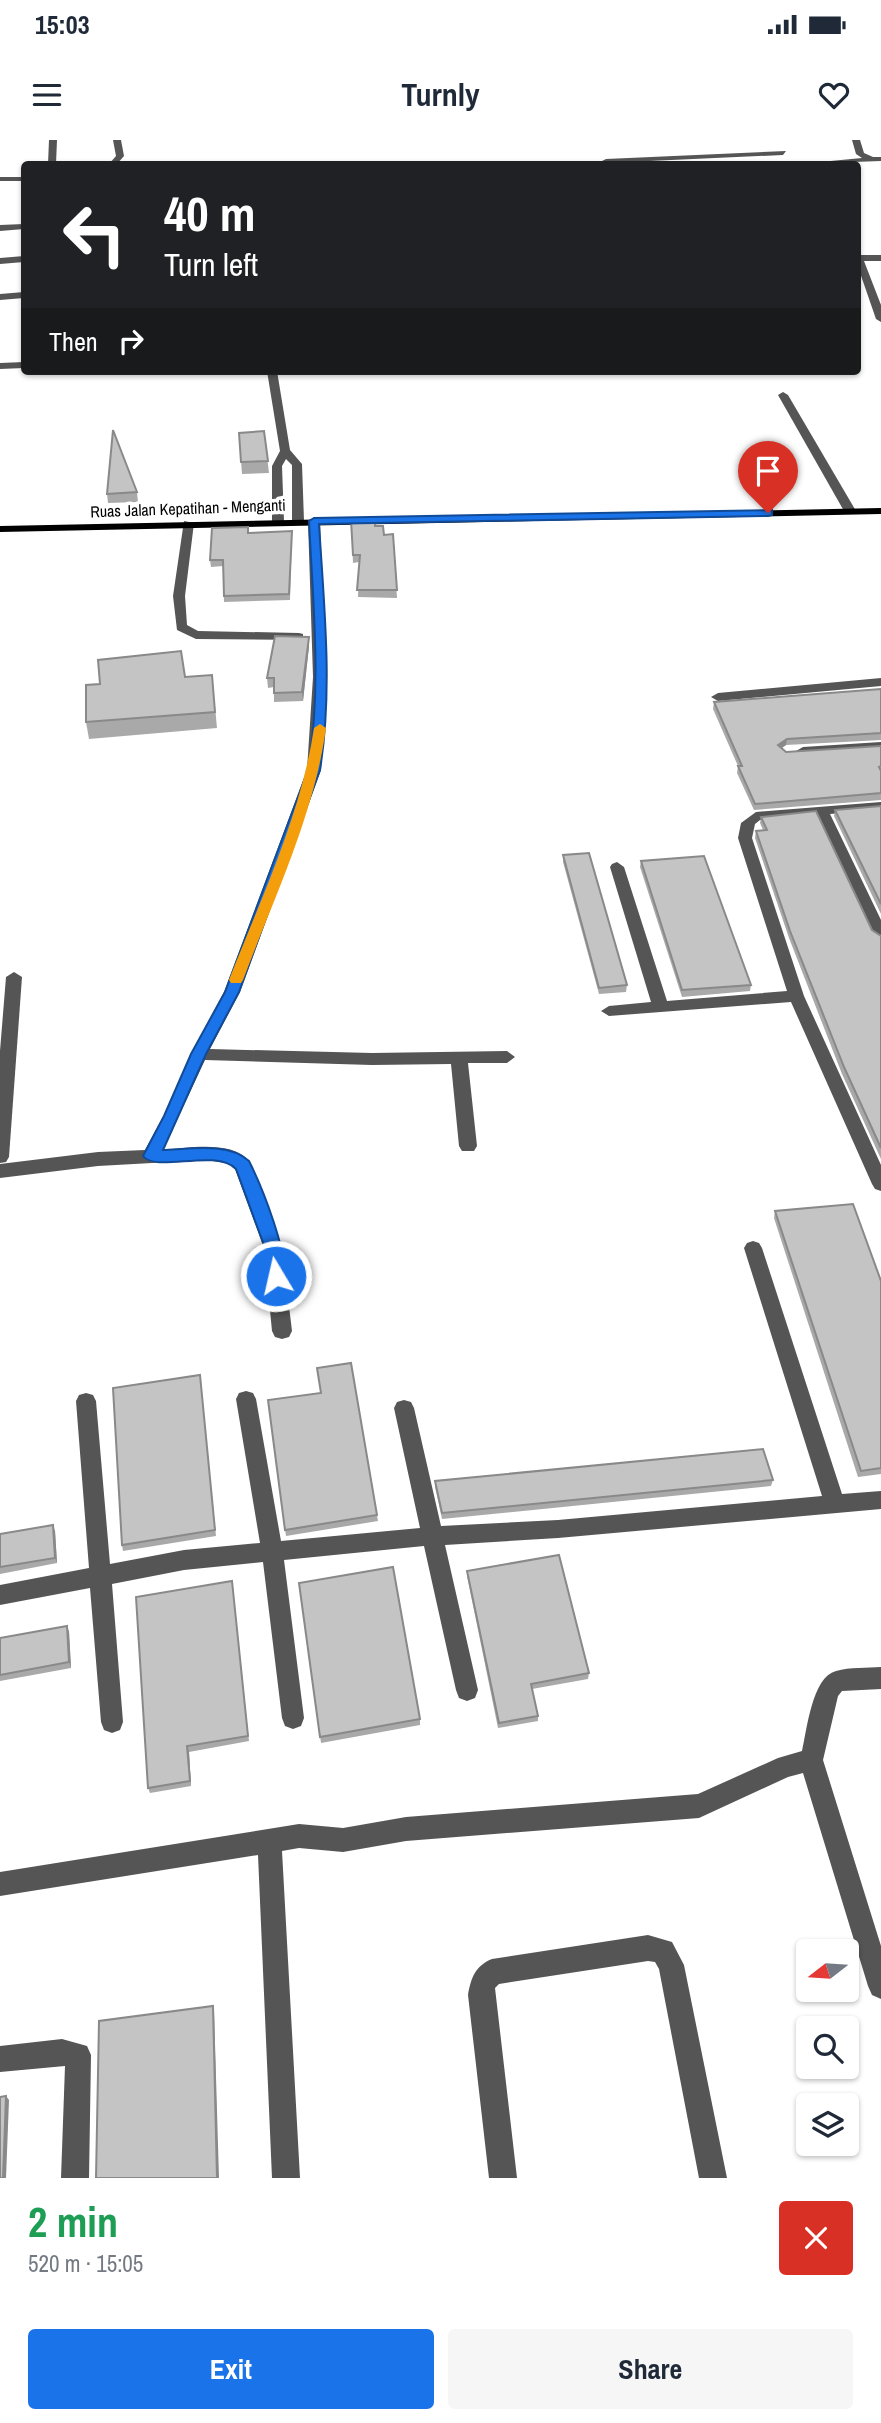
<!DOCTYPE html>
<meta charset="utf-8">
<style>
:root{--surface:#fff;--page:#f6f6f7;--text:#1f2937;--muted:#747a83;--accent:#1a73e8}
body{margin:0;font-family:"Archivo Narrow",sans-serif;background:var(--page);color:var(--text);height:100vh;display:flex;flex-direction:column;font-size:26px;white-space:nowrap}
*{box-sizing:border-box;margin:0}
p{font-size:23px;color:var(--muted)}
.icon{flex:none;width:38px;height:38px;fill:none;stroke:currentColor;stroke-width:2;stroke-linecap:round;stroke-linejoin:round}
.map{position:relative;height:2038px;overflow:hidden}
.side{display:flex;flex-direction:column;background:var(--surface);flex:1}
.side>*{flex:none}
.banner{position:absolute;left:21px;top:21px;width:840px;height:214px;border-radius:7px;box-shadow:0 2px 5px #0004;background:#202124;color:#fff;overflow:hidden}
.needle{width:46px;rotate:253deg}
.tools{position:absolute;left:796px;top:1799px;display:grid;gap:14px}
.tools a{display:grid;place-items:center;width:63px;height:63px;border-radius:7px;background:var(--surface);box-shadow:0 2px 5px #0004;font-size:35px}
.pin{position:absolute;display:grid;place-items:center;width:60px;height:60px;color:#fff;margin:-72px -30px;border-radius:50% 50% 50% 0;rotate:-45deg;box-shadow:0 0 7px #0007}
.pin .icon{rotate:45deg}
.me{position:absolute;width:77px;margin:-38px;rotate:351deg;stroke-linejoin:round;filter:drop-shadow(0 0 5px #0008)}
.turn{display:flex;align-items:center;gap:24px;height:147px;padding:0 28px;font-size:32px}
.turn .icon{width:91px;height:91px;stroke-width:2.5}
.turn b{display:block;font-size:49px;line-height:60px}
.then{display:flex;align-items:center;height:66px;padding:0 28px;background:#0003;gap:14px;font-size:26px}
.round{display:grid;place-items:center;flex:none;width:74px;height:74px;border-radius:7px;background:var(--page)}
.overview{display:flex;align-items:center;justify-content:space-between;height:119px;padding:0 28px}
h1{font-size:42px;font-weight:700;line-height:52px;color:#1e9e55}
.cta{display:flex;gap:14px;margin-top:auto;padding:14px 28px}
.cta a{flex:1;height:80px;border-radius:7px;background:var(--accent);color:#fff;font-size:28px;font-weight:700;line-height:80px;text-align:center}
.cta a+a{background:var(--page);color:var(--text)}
.status{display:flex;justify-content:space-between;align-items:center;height:49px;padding:0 35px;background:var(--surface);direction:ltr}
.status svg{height:19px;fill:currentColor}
header{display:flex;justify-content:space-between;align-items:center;height:91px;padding:0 28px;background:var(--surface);font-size:32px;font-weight:700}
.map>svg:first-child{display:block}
</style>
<div class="status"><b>15:03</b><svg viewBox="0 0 49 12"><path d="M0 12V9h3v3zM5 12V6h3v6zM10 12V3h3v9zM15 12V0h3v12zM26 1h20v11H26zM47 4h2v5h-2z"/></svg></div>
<header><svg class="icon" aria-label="menu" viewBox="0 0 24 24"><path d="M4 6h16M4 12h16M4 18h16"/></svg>Turnly<svg class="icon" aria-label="heart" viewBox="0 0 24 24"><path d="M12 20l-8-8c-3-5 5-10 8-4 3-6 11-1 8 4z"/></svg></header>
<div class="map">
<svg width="881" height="2038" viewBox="0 0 881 2038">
<rect width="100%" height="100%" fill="#fff"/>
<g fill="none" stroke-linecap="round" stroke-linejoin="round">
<!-- minor -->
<g fill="#555" fill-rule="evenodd">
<polygon points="49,0 57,0 56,24 48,24"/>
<polygon points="113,0 121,0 124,16 117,24 109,24 116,16"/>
<polygon points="852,0 860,0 864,13 873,17 881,17 881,21 799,24 862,18 856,14"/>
<polygon points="786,11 783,15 606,23 602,21 606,19"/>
<rect x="0" y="37" width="24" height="4"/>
<polygon points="24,84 24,89 0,91 0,85"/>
<polygon points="858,115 881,115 881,121 864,121 881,165 881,182 876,179 858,127"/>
<polygon points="24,116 24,122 0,124 0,118"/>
<polygon points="24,152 24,158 0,160 0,154"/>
<polygon points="24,222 24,228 0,229 0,223"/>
<polygon points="267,231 277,231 290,310 302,324 304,381 298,384 292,381 292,325 286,319 282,326 284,381 278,384 272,381 272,326 280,311"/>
<polygon points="783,252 788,255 856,371 854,373 844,371 778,255"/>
<path d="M314,378L320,381L326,537L321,630L240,852L210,909L372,913L507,911L515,917L507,923H468L477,1006L474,1011H462L459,1006L451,924L372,925L205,920L163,1010C189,1008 231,1000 249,1021L282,1108L292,1191L289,1197L282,1199L275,1197L272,1191L264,1108L235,1029L231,1024L206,1020L98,1026L0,1038V1024L98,1012L145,1010L163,977L191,914L224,852L307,630L313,537L308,381Z"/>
<polygon points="184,381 194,383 185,456 187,485 198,491 299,493 303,494 303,500 196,499 177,490 173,456"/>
<polygon points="881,538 881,546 718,561 711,557 718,553"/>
<polygon points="881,602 881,610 803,615 796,611 803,607"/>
<polygon points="881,662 881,670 830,674 881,780 881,801 873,796 816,675 760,680 755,684 752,698 804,856 881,1025 881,1051 875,1049 872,1044 791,862 609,876 601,871 609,866 651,862 610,727 612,724 617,722 624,727 667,861 787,851 738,698 741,683 756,672"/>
<polygon points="14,832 22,837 9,1017 6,1022 0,1023 0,911 6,837"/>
<polygon points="753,1101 759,1103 762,1108 842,1354 881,1351 881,1369 558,1398 445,1405 478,1550 475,1558 467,1561 459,1558 456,1550 424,1406 284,1420 304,1578 301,1586 293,1589 285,1586 282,1578 263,1422 184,1430 112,1444 123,1582 120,1590 112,1593 104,1590 101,1582 90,1448 0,1465 0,1445 89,1428 76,1261 79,1255 86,1253 93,1255 96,1261 110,1424 184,1410 260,1403 236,1259 239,1253 246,1251 253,1253 256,1259 281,1401 420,1388 394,1268 397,1262 404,1260 411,1262 414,1268 441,1386 558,1380 822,1356 744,1108 747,1103"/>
<path d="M881,1527V1549L842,1551L838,1556L823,1620L881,1806V1859L872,1855L868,1846L803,1633L788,1637L699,1678L406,1701L343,1712L299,1708L282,1711L300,2038H272L258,1715L0,1756V1732L299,1684L343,1688L406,1677L698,1654L778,1618L802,1611C807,1590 812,1537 836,1531C850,1527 867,1528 881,1527Z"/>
<path d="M648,1795L672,1802L684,1825L727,2038H699L659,1829L655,1822L648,1821L499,1844L495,1848L517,2038H489L468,1855C471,1838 475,1826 492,1819Z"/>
<polygon points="62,1899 87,1906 91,1915 89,2038 61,2038 65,1926 0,1932 0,1906"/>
</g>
<!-- major -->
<polygon fill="#000" fill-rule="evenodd" points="881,368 881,374 0,392 0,386"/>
</g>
<!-- wall -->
<g fill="#a9a9a9">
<polygon points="264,291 269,333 242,334 239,293"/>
<polygon points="137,352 138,362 108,363 107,354"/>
<polygon points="351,380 375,386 384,395 393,394 397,458 358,457 359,422 353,423"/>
<polygon points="292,391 290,460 224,462 223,426 211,427 210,420 249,393"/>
<polygon points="309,506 303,561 274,562 274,547 268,548 267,538"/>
<polygon points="212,535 217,588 89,599 86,582 185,537"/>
<polygon points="881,549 881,600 786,605 782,608 786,612 881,606 881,660 754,670 737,633 738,626 713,569 714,562"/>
<polygon points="881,666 881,774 834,676 835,670"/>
<polygon points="761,677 872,790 881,796 881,1019 842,934 789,798 755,698 756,691 763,690 760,683"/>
<polygon points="563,715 627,845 626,852 599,854 563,722"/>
<polygon points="641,721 751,845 750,851 682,857 640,727"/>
<polygon points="775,1071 881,1141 881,1334 858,1337 774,1078"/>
<polygon points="200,1235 216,1396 123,1411 122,1405"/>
<polygon points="268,1260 377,1375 378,1381 286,1396"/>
<polygon points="773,1340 771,1346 442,1379 435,1347 435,1341"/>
<polygon points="55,1391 57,1423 0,1434 0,1394"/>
<polygon points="467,1431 589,1533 588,1539 532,1549 538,1576 538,1581 498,1588 467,1436"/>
<polygon points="299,1443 420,1579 420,1585 321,1603"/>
<polygon points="233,1447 249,1601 189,1612 191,1646 150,1653 148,1648"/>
<polygon points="67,1486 69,1492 71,1528 0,1541 0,1498"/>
</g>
<!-- shaded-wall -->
<g fill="#898989">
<polygon points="309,497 309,506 303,561 302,552"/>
<polygon points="787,599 786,605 777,611 778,605"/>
<polygon points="53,1385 55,1391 57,1423 55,1418"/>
<polygon points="67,1486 69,1492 71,1528 69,1522"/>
<polygon points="187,1606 189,1612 191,1646 190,1641"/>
<polygon points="213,1866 214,1870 219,2038 217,2038"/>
<polygon points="6,1956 9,1960 6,2038 3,2038"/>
</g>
<!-- building -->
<g fill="#c4c4c4" stroke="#898989" stroke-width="2">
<polygon points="113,290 137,352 107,354"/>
<polygon points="264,291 268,321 241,322 239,293"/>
<polygon points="375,379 375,386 383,386 384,395 393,394 397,450 357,450 360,415 353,415 351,380"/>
<polygon points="248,387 248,393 292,391 289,454 224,456 223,420 210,420 212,388"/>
<polygon points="275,496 309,497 302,552 274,553 274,538 267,538"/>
<polygon points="181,511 185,537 212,535 215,572 86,582 86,545 100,544 98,520"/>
<polygon points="881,549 881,593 787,599 778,605 786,612 881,606 881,626 879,627 881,631 881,653 755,664 738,626 742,626 714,562"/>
<polygon points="881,666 881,764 835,670"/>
<polygon points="816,671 872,790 881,796 881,1008 844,927 790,791 756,691 767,690 761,677"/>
<polygon points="589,713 627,845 599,848 563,715"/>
<polygon points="704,716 751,845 682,850 641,721"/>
<polygon points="853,1064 881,1141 881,1328 861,1331 775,1071"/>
<polygon points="351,1223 377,1375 285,1390 268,1260 321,1253 317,1228"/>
<polygon points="200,1235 215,1390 122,1405 113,1248"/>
<polygon points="763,1309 773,1340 442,1373 435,1341"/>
<polygon points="53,1385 55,1418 0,1427 0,1394"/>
<polygon points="559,1415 589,1533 531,1544 538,1576 499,1583 467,1431"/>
<polygon points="393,1427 420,1579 320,1597 299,1443"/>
<polygon points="232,1441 248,1596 187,1606 190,1641 148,1648 136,1457"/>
<polygon points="67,1486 69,1522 0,1535 0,1498"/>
<polygon points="213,1866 217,2038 96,2038 99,1881"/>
<polygon points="6,1956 3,2038 0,2038 0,1957"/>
</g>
<!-- route -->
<path fill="#1a73e8" stroke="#114b97" stroke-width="2" d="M772,370V375L768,376L319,384C324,466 333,549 320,630L239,852L206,914L163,1010C189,1009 229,1002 249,1021C260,1043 292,1119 282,1141H270L265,1108L236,1029C216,1008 156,1033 143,1016L164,976L191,914L225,852L308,630C322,548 313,464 309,381L314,378Z"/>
<!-- slow -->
<path fill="#f59e0b" d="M320,584L326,588C314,675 274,758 243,840L241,843H231L229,840C261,758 301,675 314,588Z"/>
<g text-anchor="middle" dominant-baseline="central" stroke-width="7" stroke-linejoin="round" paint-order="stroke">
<!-- far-street labels -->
<g font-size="16" fill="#000" stroke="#fff">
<text transform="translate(188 368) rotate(-2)">Ruas Jalan Kepatihan - Menganti</text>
</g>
</g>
</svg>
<div class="tools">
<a><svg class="needle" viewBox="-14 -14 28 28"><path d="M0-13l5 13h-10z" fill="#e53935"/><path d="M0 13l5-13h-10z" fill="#747a83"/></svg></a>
<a><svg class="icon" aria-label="search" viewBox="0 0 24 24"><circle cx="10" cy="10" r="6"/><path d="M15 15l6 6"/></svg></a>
<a><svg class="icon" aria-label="layers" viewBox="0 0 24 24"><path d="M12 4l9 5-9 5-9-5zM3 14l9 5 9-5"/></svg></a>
</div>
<div class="pin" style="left:768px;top:373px;background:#d93025"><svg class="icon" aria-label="arrive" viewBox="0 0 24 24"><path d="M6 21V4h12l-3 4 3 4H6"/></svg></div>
<svg class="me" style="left:276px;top:1136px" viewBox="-20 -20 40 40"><circle r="17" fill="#1a73e8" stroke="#fff" stroke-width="3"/><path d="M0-11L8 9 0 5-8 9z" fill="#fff"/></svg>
<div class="banner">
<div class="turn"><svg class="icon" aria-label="left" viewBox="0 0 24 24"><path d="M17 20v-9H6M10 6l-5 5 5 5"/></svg><div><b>40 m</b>Turn left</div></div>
<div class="then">Then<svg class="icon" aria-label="right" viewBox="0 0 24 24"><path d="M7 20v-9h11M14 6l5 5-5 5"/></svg></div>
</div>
</div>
<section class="side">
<div class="overview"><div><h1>2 min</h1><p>520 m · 15:05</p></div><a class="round" style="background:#d93025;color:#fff"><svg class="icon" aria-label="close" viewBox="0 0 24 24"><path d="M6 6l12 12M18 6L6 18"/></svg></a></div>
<div class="cta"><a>Exit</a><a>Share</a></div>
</section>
